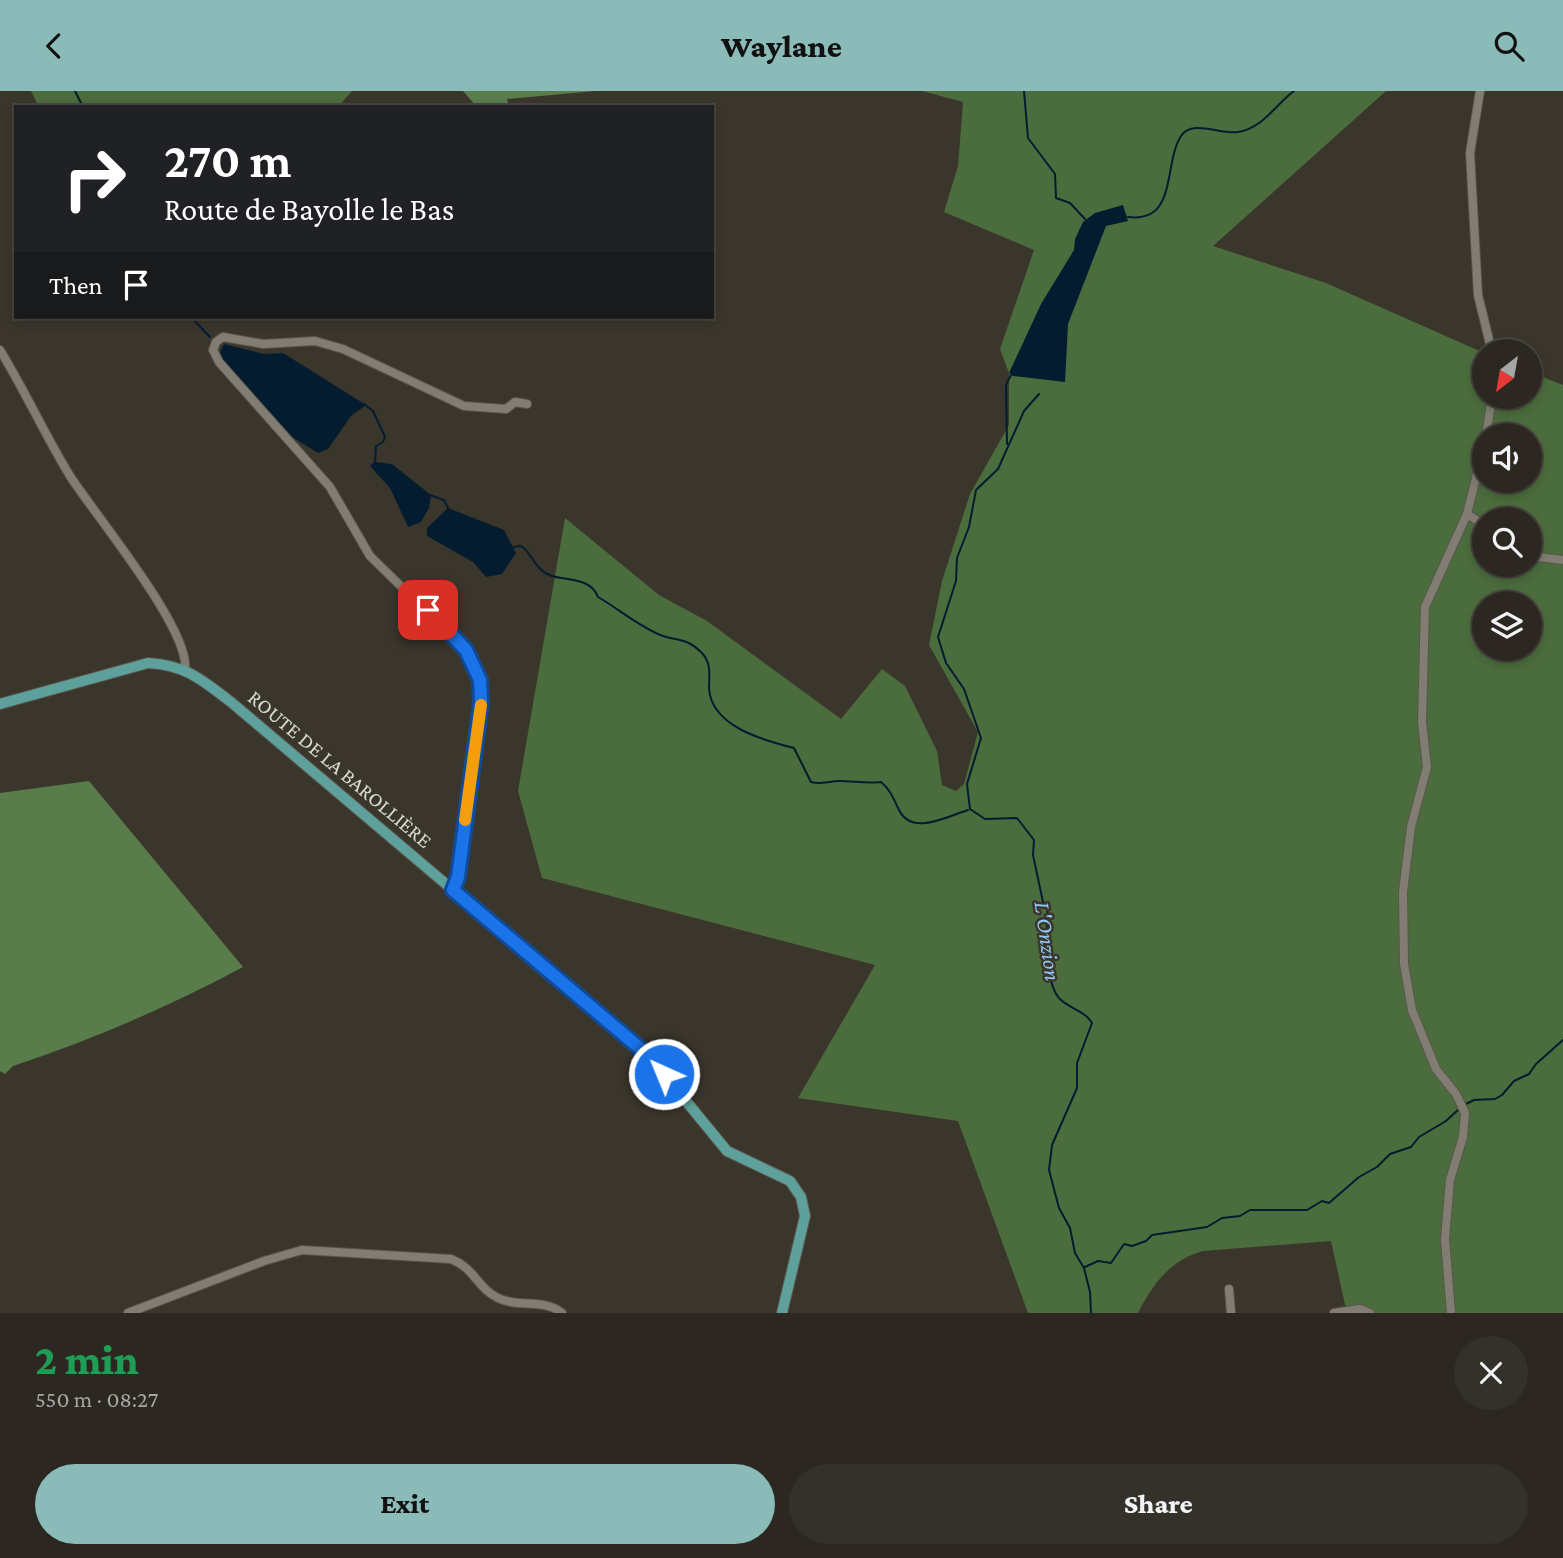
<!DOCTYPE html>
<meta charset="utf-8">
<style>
:root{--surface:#2c2821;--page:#34302a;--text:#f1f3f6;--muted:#a6a6a5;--line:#48443f;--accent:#8bbbb9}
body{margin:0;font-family:"Crimson Pro",serif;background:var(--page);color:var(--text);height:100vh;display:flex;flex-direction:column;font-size:26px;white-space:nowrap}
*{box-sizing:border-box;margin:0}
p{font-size:23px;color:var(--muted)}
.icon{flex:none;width:38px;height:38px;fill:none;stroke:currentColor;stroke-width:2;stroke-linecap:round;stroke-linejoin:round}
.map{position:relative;height:1222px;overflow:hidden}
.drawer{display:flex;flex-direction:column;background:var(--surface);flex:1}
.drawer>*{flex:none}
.banner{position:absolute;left:14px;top:14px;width:700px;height:214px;border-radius:0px;box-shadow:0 4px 10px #0003,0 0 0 2px var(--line);background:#202124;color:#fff;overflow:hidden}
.needle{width:46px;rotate:211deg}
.buttons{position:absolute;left:1472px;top:248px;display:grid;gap:14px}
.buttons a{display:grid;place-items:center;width:70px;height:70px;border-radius:50%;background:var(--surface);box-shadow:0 4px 10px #0003,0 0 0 2px var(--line);font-size:35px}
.pin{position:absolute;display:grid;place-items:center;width:60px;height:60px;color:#fff;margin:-30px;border-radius:14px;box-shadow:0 4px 10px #0006}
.me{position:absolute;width:77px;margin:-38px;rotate:316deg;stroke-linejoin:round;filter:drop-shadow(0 0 5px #0008)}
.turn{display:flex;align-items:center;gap:24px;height:147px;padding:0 35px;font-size:32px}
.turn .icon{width:91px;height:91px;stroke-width:2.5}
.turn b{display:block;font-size:49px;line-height:60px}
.then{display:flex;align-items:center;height:66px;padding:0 35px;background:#0003;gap:14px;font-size:26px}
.round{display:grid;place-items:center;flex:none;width:74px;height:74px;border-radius:37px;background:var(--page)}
.head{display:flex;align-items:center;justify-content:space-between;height:119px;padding:0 35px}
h1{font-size:42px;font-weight:800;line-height:52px;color:#1e9e55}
.primary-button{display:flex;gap:14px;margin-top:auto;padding:14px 35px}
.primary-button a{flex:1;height:80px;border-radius:42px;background:var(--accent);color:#111;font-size:28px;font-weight:800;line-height:80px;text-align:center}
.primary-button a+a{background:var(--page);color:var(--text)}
header{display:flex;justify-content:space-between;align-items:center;height:91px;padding:0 35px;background:var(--accent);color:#111;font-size:32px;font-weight:800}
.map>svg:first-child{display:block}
</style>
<header><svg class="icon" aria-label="back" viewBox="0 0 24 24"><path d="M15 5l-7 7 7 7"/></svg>Waylane<svg class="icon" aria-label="search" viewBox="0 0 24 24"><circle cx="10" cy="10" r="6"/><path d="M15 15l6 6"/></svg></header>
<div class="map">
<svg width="1563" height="1222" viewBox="0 0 1563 1222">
<rect width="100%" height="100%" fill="#3b362c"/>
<!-- green -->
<g fill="#4b6c3d" fill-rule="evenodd">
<polygon points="31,0 352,0 338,16 39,16"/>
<path d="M922,0H1386L1213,155L1326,192L1484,262V306H1530V281L1563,294V1222H1363L1345,1214L1331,1150L1203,1160C1170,1169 1153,1193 1138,1222H1028L958,1030L798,1007L875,874L542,787L518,700L565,427L659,504L707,530L841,628L882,578L905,595L937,660L942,694L956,700L964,693L978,641L929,554L942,490L970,403L1009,334V282L1000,258L1034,159L944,121L958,75L963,11ZM1484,345H1530V390H1484ZM1484,429H1530V474H1484ZM1484,513H1530V558H1484Z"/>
</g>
<!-- forest -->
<g fill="#597c4b">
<polygon points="463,0 595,0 507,8 509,16 477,16"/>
<path d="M89,690L243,876C170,915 92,949 13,975L5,983L0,980V702Z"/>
</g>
<!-- water -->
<g fill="#041c30">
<polygon points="1123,114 1128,130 1106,135 1068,233 1065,291 1013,285 1009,282 1041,213 1074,159 1075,148 1083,131 1095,122"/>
<polygon points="224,253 264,263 283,262 366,314 351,325 328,358 318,362 292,346 223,270 220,261"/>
<polygon points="374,371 392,373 431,404 429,417 421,431 408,436 390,397 370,375"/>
<polygon points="448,417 504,439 516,462 502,483 486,486 473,471 427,445 427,437"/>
</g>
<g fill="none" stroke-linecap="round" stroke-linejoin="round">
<!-- stream -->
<g stroke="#041c30" stroke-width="2">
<polyline points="75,0 83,16"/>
<polyline points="1024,0 1028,47 1055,83 1056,107 1070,112 1085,128"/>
<path d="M1128,126C1178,132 1163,73 1181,45C1192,28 1221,44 1238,41C1263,37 1275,14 1294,0"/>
<polyline points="191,226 210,246"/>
<path d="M1039,303L1024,320L998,378L976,399L969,436L957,467L956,490L938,546L946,572L964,598L981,647L967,693L970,718L985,728L1017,727L1034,749L1033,764L1043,811L1048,816C1046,835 1044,895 1061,909C1071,918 1085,920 1092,932L1077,972V997L1052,1054L1049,1079L1059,1117L1070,1137L1075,1162L1084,1177L1090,1201L1091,1222"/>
<polyline points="364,313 373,320 385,346 383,351 376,355 375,372"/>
<polyline points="1007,353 1006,294 1011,284"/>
<polyline points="430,404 444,409 449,419"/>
<path d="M513,456L521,455C534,464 535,480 552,485C569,490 591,487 598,506C619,518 641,537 663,545C678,550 687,547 701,561C712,572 709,584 709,597C711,635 762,649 794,657L811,691C822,694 828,690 840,690C854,690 866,693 881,691C890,698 894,709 899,719C912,745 946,726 968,719"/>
<polyline points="1466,1013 1474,1009 1495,1008 1502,1004 1514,990 1529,983 1536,973 1563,949"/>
<polyline points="1085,1176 1098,1170 1111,1172 1124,1153 1132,1155 1146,1150 1152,1144 1207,1136 1222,1127 1240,1125 1250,1119 1307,1119 1322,1110 1329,1112 1359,1086 1377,1076 1390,1063 1411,1056 1419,1046 1446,1030 1459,1018"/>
</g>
<defs>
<g id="minor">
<polyline points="1480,0 1470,62 1478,204 1492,261"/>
<path d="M0,259C25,300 45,344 70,385C95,424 191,539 185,579"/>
<polyline points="1486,345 1492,306"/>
<polyline points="1467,423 1484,434"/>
<polyline points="1530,465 1563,469"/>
<polyline points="453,799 474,667 481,611 480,589 466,559 370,465 330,396 219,271 213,259 216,251 223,246 263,253 315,250 343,258 464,315 506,318 515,311 527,313"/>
<polyline points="1229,1198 1231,1222"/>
<path d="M128,1222L264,1170L302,1159L451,1168C476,1178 476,1196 498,1207C518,1217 544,1207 562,1222"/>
<polyline points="1334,1222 1360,1218 1370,1222"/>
<polyline points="1451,1222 1445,1148 1450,1089 1463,1046 1465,1022 1456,1003 1436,978 1412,919 1404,873 1403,801 1411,736 1427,676 1422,631 1425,516 1467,423 1484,355"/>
</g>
<path id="major" d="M0,613L148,572C186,574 202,589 231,611L649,965L727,1060L790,1090L801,1106L805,1125L782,1222"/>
</defs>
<!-- minor casing -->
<use href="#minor" stroke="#5a554d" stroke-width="10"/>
<!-- major casing -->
<use href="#major" stroke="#5a554d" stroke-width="12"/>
<!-- minor -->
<use href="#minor" stroke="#827d72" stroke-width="8"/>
<!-- major -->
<use href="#major" stroke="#5ea09b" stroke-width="10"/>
</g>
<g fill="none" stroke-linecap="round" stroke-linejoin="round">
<defs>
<polyline id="route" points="428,519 466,559 480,589 481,611 458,786 453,799 649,965 664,983"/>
</defs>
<!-- route casing -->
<use href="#route" stroke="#114b97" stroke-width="18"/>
<!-- route -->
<use href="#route" stroke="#1a73e8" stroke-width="12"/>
<!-- slow -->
<polyline stroke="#f59e0b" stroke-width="12" points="465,729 481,614"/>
</g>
<g text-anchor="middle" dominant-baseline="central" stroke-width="5" stroke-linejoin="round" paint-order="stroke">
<!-- street labels -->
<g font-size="21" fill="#dbd8d2" stroke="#3b362c">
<text transform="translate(340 678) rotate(40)">ROUTE DE LA BAROLLIÈRE</text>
</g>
<!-- water labels -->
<g font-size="23" font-style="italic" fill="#90c7f8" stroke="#3b362c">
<text transform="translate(1048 850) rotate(82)">L'Onzion</text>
</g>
</g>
</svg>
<div class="buttons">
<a><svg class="needle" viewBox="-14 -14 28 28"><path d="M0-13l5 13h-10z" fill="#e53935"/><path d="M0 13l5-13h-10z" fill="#a6a6a5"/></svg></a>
<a><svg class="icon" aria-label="sound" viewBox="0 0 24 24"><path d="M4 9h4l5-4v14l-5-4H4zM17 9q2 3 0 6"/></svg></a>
<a><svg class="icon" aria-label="search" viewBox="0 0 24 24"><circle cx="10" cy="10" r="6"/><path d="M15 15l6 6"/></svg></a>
<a><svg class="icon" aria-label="layers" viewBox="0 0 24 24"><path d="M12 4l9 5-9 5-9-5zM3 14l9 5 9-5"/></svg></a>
</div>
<div class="pin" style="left:428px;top:519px;background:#d93025"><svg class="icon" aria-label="arrive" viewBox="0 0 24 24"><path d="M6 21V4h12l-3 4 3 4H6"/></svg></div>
<svg class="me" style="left:664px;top:983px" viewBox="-20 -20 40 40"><circle r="17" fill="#1a73e8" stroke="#fff" stroke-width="3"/><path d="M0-11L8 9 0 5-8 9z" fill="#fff"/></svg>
<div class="banner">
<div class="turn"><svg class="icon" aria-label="right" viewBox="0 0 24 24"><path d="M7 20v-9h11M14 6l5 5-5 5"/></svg><div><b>270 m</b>Route de Bayolle le Bas</div></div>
<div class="then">Then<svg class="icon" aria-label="arrive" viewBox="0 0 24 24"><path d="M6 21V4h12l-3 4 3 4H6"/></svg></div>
</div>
</div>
<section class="drawer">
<div class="head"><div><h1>2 min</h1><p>550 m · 08:27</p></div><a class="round"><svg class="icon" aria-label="close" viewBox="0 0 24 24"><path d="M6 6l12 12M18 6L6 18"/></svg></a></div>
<div class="primary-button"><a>Exit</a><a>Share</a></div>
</section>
